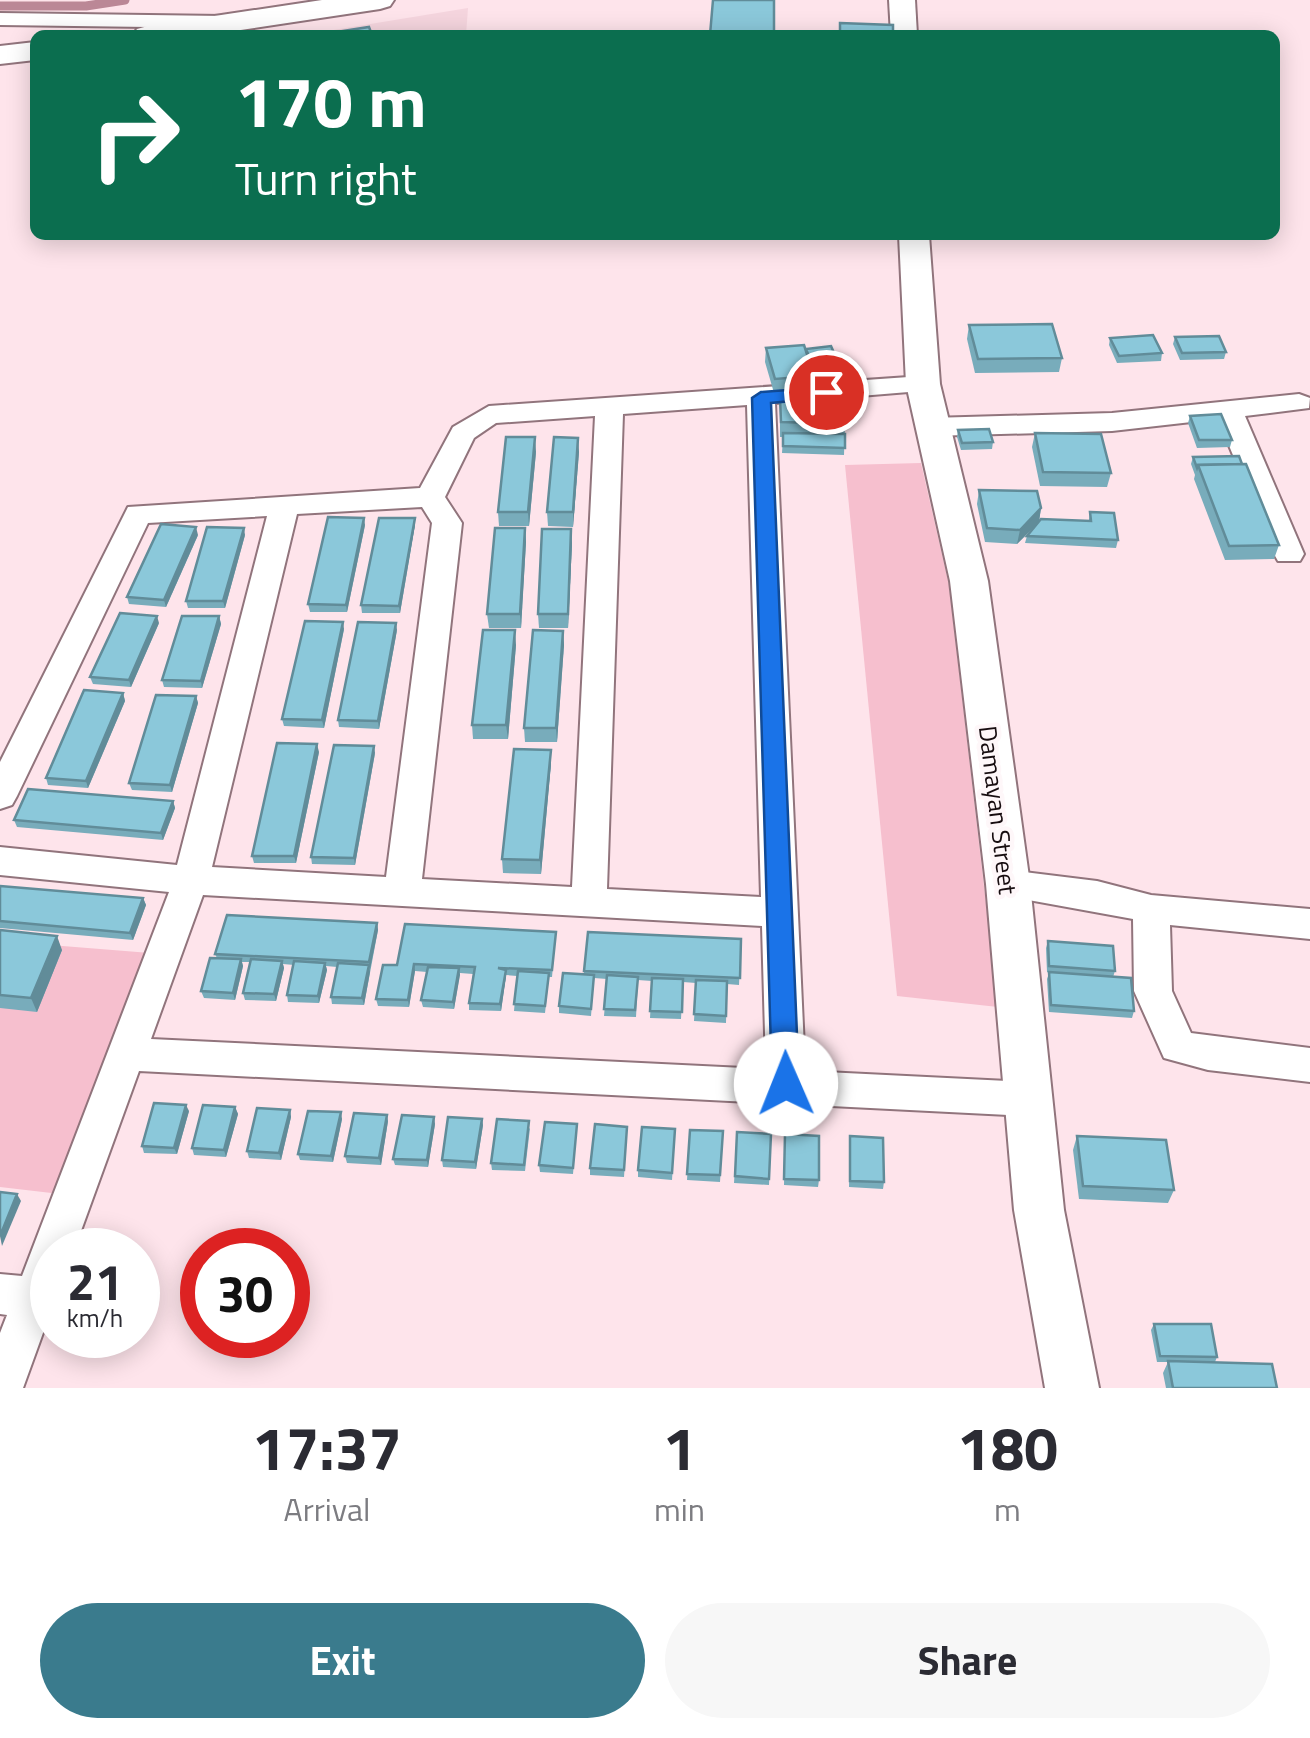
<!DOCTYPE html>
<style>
:root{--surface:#fff;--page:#f7f7f7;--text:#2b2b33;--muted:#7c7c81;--accent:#3a7b8d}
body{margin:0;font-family:"Titillium Web",sans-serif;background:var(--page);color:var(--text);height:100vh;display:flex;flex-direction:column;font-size:38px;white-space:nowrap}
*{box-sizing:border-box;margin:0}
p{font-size:32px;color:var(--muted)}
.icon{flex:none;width:55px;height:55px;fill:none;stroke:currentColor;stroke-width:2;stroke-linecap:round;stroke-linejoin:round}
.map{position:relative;height:1388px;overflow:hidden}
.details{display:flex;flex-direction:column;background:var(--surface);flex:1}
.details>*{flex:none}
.top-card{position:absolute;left:30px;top:30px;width:1250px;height:210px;border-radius:15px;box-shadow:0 5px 25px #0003;background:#0b6e4f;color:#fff;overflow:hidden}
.speed{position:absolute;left:30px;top:1228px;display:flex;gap:20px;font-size:50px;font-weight:700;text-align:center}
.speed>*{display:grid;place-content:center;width:130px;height:130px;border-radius:50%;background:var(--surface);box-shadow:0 5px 25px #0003;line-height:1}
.speed small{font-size:25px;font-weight:400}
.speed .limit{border:15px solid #d22;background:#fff;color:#111}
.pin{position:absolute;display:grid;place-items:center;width:85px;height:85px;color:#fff;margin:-42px;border:5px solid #fff;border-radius:50%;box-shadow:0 2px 10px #0007}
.me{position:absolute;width:110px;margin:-55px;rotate:359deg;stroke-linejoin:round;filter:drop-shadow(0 0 8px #0008)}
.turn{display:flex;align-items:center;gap:35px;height:210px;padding:0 40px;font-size:45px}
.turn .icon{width:130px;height:130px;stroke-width:2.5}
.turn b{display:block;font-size:70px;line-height:85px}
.eta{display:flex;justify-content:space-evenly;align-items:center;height:170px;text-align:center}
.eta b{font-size:60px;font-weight:700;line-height:70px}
.action{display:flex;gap:20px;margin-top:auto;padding:20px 40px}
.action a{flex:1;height:115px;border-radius:60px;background:var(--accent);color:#fff;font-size:40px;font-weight:700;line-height:115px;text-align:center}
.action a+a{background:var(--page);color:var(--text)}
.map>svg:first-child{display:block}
</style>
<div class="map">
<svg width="1310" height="1388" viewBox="0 0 1310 1388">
<rect width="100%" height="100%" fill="#fee4eb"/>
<!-- built -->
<polygon fill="#f5d5de" points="468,8 466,35 303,35"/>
<!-- green -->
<g fill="#f6bfce">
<polygon points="921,463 949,585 998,1007 897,996 845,465"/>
<polygon points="0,941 150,953 60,1194 0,1187"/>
</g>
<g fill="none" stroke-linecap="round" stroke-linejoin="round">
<!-- stream -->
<polyline stroke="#bb8796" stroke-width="9" points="0,6 86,6 125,0"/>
<defs>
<g id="minor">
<polygon points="0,13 223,16 234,22 223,28 0,25"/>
<path d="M923,376L933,378L937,384L933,390L775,403L805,1071L1026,1082L1040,1087L1046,1099L1040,1111L1026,1116L139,1071L74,1250H52V1308L23,1388H0V1333L7,1315L0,1314V1274L22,1276L169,892L0,875V847L177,865L267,516L148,523L17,796L12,805L0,809V762L128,507L420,488L453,427L489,406ZM747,405L761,897L607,889L623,414ZM595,416L572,887L422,879L462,523L445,497L474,438L496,423ZM422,507L432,523L386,877L212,867L297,514ZM203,895L762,926L766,1069L151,1039Z"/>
<polygon points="1299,394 1310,398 1309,408 1245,416 1304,554 1300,561 1278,561 1274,554 1218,419 1112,431 930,436 920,433 916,427 920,421 930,418 1112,413"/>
<polygon points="1008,870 1097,881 1151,895 1310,909 1310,939 1170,925 1172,991 1191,1033 1310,1048 1310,1082 1208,1070 1164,1058 1134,991 1133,919 995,894 990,884 995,874"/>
</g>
<g id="tertiary">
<polygon points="889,0 915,0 917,35 891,35"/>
<polygon points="899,235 929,235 940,384 988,581 1030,884 1064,1210 1099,1388 1045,1388 1014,1210 986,884 950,581 906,384"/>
</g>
<g id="secondary">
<polygon points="322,0 394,0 390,6 380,9 207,35 133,35 137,29 148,26"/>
<polygon points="35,42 35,60 0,64 0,46"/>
</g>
</defs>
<!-- minor casing -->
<use href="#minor" stroke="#91747c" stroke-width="4"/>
<!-- tertiary casing -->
<use href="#tertiary" stroke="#91747c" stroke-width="4"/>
<!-- secondary casing -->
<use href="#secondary" stroke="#91747c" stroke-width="4"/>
<!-- minor -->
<use href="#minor" fill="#fff" fill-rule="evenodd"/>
<!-- tertiary -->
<use href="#tertiary" fill="#fff" fill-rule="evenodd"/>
<!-- secondary -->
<use href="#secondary" fill="#fff" fill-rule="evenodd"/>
</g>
<!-- wall -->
<g fill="#78acbb">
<polygon points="969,325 1062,358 1059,372 975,373 967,339"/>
<polygon points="1175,337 1226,352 1224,359 1180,360 1173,344"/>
<polygon points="1110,338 1162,353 1161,361 1117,363 1109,345"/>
<polygon points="766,348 806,352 840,367 839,374 813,376 812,390 774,393 765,362"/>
<polygon points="780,398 845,424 844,455 782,453 783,437 780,437"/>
<polygon points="1190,416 1232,440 1230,447 1197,448 1188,423"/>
<polygon points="958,430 993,442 992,449 961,450 957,437"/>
<polygon points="1035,433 1111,473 1107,487 1040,486 1032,447"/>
<polygon points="536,452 529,526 499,526 498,512"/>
<polygon points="579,452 573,527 548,526 547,512"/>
<polygon points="1193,457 1279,545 1274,559 1225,560 1194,479 1195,475 1191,464"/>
<polygon points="979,490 1041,508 1039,521 1089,520 1090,512 1118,540 1116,548 1025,543 1027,536 1034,527 1017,544 985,542 977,504"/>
<polygon points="365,525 347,612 310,612 308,604"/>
<polygon points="415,525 400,613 362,613 361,605"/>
<polygon points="525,528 526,542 521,628 489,628 487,614"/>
<polygon points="198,535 166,607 129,604 127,597"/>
<polygon points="245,535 225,608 188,608 186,601"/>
<polygon points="572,543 568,628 539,628 538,614"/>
<polygon points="219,616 221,624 202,688 164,687 162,680"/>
<polygon points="159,623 131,687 93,684 90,677"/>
<polygon points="344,629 324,728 284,726 282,719"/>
<polygon points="397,630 379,729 339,727 338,720"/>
<polygon points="563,631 564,645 557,742 525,742 524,728"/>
<polygon points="516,645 508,739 473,739 472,725"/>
<polygon points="123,693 125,701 88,788 48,785 46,778"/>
<polygon points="196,696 198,703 172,792 132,790 129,783"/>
<polygon points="551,750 551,764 541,874 503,873 502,859"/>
<polygon points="319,752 296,863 254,863 252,856"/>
<polygon points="375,753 355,865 312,864 311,857"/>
<polygon points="173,801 175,808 163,840 17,827 14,820"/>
<polygon points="0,886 143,898 146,905 133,940 0,928"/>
<polygon points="377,923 378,930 364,1005 332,1004 331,997 337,967 326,966 327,970 319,1003 288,1002 287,995 294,965 283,964 284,968 276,1001 245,1000 243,993 250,962 242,962 243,966 235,1000 204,998 201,991 217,958 215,954"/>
<polygon points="0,930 62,950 37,1012 0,1008"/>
<polygon points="556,932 552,977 549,977 545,1013 514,1011 517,976 506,975 501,1011 469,1010 469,1003 473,974 460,973 454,1009 423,1007 421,1000 427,972 415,971 409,1007 378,1006 376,999 397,965"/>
<polygon points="741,939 739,985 727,984 726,1023 694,1021 696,983 683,982 681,1019 650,1018 652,981 638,980 636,1017 604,1016 607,979 594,978 591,1016 559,1013 559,1006 584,974 584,971"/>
<polygon points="1048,941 1115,971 1113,977 1134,1011 1132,1018 1049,1012 1047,979 1049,973 1047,972 1046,948"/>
<polygon points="235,1107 238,1114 226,1157 194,1155 192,1148"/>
<polygon points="290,1110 291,1117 281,1160 249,1158 247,1151"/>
<polygon points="189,1111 177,1154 144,1153 142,1146"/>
<polygon points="342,1119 333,1162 300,1160 298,1154"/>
<polygon points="388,1121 381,1165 347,1163 345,1156"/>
<polygon points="435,1124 428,1167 395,1165 393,1159"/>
<polygon points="577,1124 573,1174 540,1172 539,1165"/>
<polygon points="483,1125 476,1169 443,1167 442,1160"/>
<polygon points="627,1127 624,1177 590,1175 590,1168"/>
<polygon points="530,1128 525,1171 492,1170 491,1163"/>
<polygon points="675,1129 672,1180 638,1177 638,1170"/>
<polygon points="690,1130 723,1131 720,1182 687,1180"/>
<polygon points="737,1132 771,1134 769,1185 734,1183"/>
<polygon points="785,1134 819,1180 818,1187 784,1185"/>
<polygon points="850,1136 884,1182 883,1189 849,1187"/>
<polygon points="1077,1136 1174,1190 1168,1203 1079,1199 1073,1150"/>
<polygon points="1154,1324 1217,1357 1215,1362 1277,1388 1166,1388 1163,1373 1168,1362 1157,1362 1151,1330"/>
</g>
<!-- shaded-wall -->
<g fill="#618c99">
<polygon points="535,437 536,452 529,526 528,512"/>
<polygon points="578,438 579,452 573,527 573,512"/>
<polygon points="1041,508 1039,522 1017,544 1020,530"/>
<polygon points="364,518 365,525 347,612 346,605"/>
<polygon points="415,518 415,525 400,613 399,606"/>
<polygon points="196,527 198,535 166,607 164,600"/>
<polygon points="244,528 245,535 225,608 223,601"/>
<polygon points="525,528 526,542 521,628 520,614"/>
<polygon points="571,529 572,543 568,628 568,614"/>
<polygon points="157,616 159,623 131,687 129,680"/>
<polygon points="219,616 221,624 202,688 201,681"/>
<polygon points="343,622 344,629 324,728 322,720"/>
<polygon points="396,623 397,630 379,729 378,721"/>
<polygon points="515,630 516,645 508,739 506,725"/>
<polygon points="563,631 564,645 557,742 556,728"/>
<polygon points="123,693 125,701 88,788 86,781"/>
<polygon points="196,696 198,703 172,792 170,785"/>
<polygon points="317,744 319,752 296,863 294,856"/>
<polygon points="374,746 375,753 355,865 354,858"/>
<polygon points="551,750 551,764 541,874 540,860"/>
<polygon points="173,801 175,808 163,840 161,833"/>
<polygon points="143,898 146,905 133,940 130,933"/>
<polygon points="377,923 378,930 370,969 369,962"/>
<polygon points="57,936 62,950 37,1012 31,998"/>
<polygon points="241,959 243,966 235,1000 233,993"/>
<polygon points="282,961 284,968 276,1001 274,994"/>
<polygon points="325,963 327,970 319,1003 318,996"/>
<polygon points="414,964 415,971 409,1007 408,1000"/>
<polygon points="369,965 370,972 364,1005 362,998"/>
<polygon points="459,968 460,975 454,1009 453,1002"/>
<polygon points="506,970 506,977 501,1011 500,1004"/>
<polygon points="186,1105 189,1111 177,1154 174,1148"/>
<polygon points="235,1107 238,1114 226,1157 224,1150"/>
<polygon points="290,1110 291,1117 281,1160 279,1153"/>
<polygon points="341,1112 342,1119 333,1162 331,1156"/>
<polygon points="387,1115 388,1121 381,1165 379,1158"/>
<polygon points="434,1117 435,1124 428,1167 427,1160"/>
<polygon points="482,1119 483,1125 476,1169 475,1162"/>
<polygon points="17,1194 21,1201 2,1246 0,1236"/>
</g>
<!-- building -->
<g fill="#8bc8da" stroke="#618c99" stroke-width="2.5">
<polygon points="713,0 774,0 774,35 710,35"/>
<polygon points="840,23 893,25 893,35 840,35"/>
<polygon points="369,27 372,35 345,35 343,31"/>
<polygon points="1052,324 1062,358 978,359 969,325"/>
<polygon points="1153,335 1162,353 1119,356 1110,338"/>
<polygon points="1219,336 1226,352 1182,353 1175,337"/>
<polygon points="804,345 814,376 775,379 766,348"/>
<polygon points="831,346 840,367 814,369 806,349"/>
<polygon points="780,398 844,399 845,424 781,422"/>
<polygon points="1221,414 1232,440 1199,440 1190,416"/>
<polygon points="989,429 993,442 962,443 958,430"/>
<polygon points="783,433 845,434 845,448 783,446"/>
<polygon points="1035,433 1101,434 1111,473 1043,472"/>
<polygon points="506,437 535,437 528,512 498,512"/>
<polygon points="554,437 578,438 573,512 547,512"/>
<polygon points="1239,456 1242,464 1198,465 1197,468 1193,457"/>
<polygon points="1246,464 1279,545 1229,546 1198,465"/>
<polygon points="979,490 1037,491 1041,508 1020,530 987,528"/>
<polygon points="1090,512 1114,513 1118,540 1027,536 1041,519 1091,521"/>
<polygon points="328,517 364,518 346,605 308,604"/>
<polygon points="379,518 415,518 399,606 361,605"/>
<polygon points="161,524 196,527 164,600 127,597"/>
<polygon points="207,527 244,528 223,601 186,601"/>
<polygon points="495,528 525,528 520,614 487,614"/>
<polygon points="542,529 571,529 568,614 538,614"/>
<polygon points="120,613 157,616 129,680 90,677"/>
<polygon points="182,616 219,616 201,681 162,680"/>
<polygon points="305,621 343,622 322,720 282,719"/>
<polygon points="358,622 396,623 378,721 338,720"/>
<polygon points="483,630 515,630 506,725 472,725"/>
<polygon points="533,630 563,631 556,728 524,728"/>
<polygon points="84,690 123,693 86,781 46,778"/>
<polygon points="156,695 196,696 170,785 129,783"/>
<polygon points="277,743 317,744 294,856 252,856"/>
<polygon points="334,745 374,746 354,858 311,857"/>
<polygon points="514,749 551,750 540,860 502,859"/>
<polygon points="28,789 173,801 161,833 14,820"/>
<polygon points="0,886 143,898 130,933 0,921"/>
<polygon points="227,915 377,923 369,962 215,954"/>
<polygon points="405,924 556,932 552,970 498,968 506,970 500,1004 469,1003 475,967 414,964 408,1000 376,999 383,965 397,965"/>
<polygon points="0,930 57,936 31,998 0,995"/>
<polygon points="588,932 741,939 740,978 584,971"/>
<polygon points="1048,941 1113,946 1115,971 1049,966"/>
<polygon points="210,958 241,959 233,993 201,991"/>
<polygon points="251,959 282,961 274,994 243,993"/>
<polygon points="294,961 325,963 318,996 287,995"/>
<polygon points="338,963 369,965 362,998 331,997"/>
<polygon points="428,967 459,968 453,1002 421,1000"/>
<polygon points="518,971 549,973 545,1006 514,1004"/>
<polygon points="1049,972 1131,978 1134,1011 1051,1005"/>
<polygon points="563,973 594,975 591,1009 559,1006"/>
<polygon points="607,975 638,977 635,1010 604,1009"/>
<polygon points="652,978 683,979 682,1012 650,1011"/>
<polygon points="696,980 727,981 726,1016 694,1014"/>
<polygon points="154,1103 186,1105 174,1148 142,1146"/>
<polygon points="203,1105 235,1107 224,1150 192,1148"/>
<polygon points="257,1108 290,1110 279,1153 247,1151"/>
<polygon points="308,1111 341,1112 331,1156 298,1154"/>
<polygon points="354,1113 387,1115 379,1158 345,1156"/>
<polygon points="402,1115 434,1117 427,1160 393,1159"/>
<polygon points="448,1117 482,1119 475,1162 442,1160"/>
<polygon points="497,1119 529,1121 524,1165 491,1163"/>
<polygon points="545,1122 577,1124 573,1168 539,1165"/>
<polygon points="595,1124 627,1127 624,1170 590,1168"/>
<polygon points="642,1127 675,1129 672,1173 638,1170"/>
<polygon points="690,1130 723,1131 720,1175 687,1174"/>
<polygon points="737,1132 771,1134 769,1179 735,1176"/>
<polygon points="785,1134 819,1136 819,1180 784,1179"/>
<polygon points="850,1136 883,1138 884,1182 850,1181"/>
<polygon points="1077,1136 1166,1140 1174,1190 1083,1186"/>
<polygon points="0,1192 17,1194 0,1236"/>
<polygon points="1154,1324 1211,1324 1217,1357 1160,1356"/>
<polygon points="1168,1361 1272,1364 1277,1388 1173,1388"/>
</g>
<!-- route -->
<polygon fill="#1a73e8" stroke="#114b97" stroke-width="2.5" points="826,387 833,388 833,397 771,403 799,1084 795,1093 786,1096 776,1093 772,1084 752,398 761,392"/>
<g text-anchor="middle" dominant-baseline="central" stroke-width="9" stroke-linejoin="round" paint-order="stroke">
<!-- street labels -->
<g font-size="25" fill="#170d10" stroke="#fef7f9">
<text transform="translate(998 810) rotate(83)">Damayan Street</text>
</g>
</g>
</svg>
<div class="speed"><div>21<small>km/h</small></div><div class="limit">30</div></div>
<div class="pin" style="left:826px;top:392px;background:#d93025"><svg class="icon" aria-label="arrive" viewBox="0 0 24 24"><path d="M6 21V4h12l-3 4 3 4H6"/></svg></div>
<svg class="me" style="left:786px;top:1084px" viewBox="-20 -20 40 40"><circle r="19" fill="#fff"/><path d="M0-13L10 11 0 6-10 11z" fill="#1a73e8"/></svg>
<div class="top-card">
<div class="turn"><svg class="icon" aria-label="right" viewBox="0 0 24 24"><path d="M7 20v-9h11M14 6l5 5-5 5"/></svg><div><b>170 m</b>Turn right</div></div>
</div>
</div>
<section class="details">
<div class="eta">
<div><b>17:37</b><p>Arrival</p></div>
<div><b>1</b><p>min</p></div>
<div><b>180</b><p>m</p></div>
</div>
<div class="action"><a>Exit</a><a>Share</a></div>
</section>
